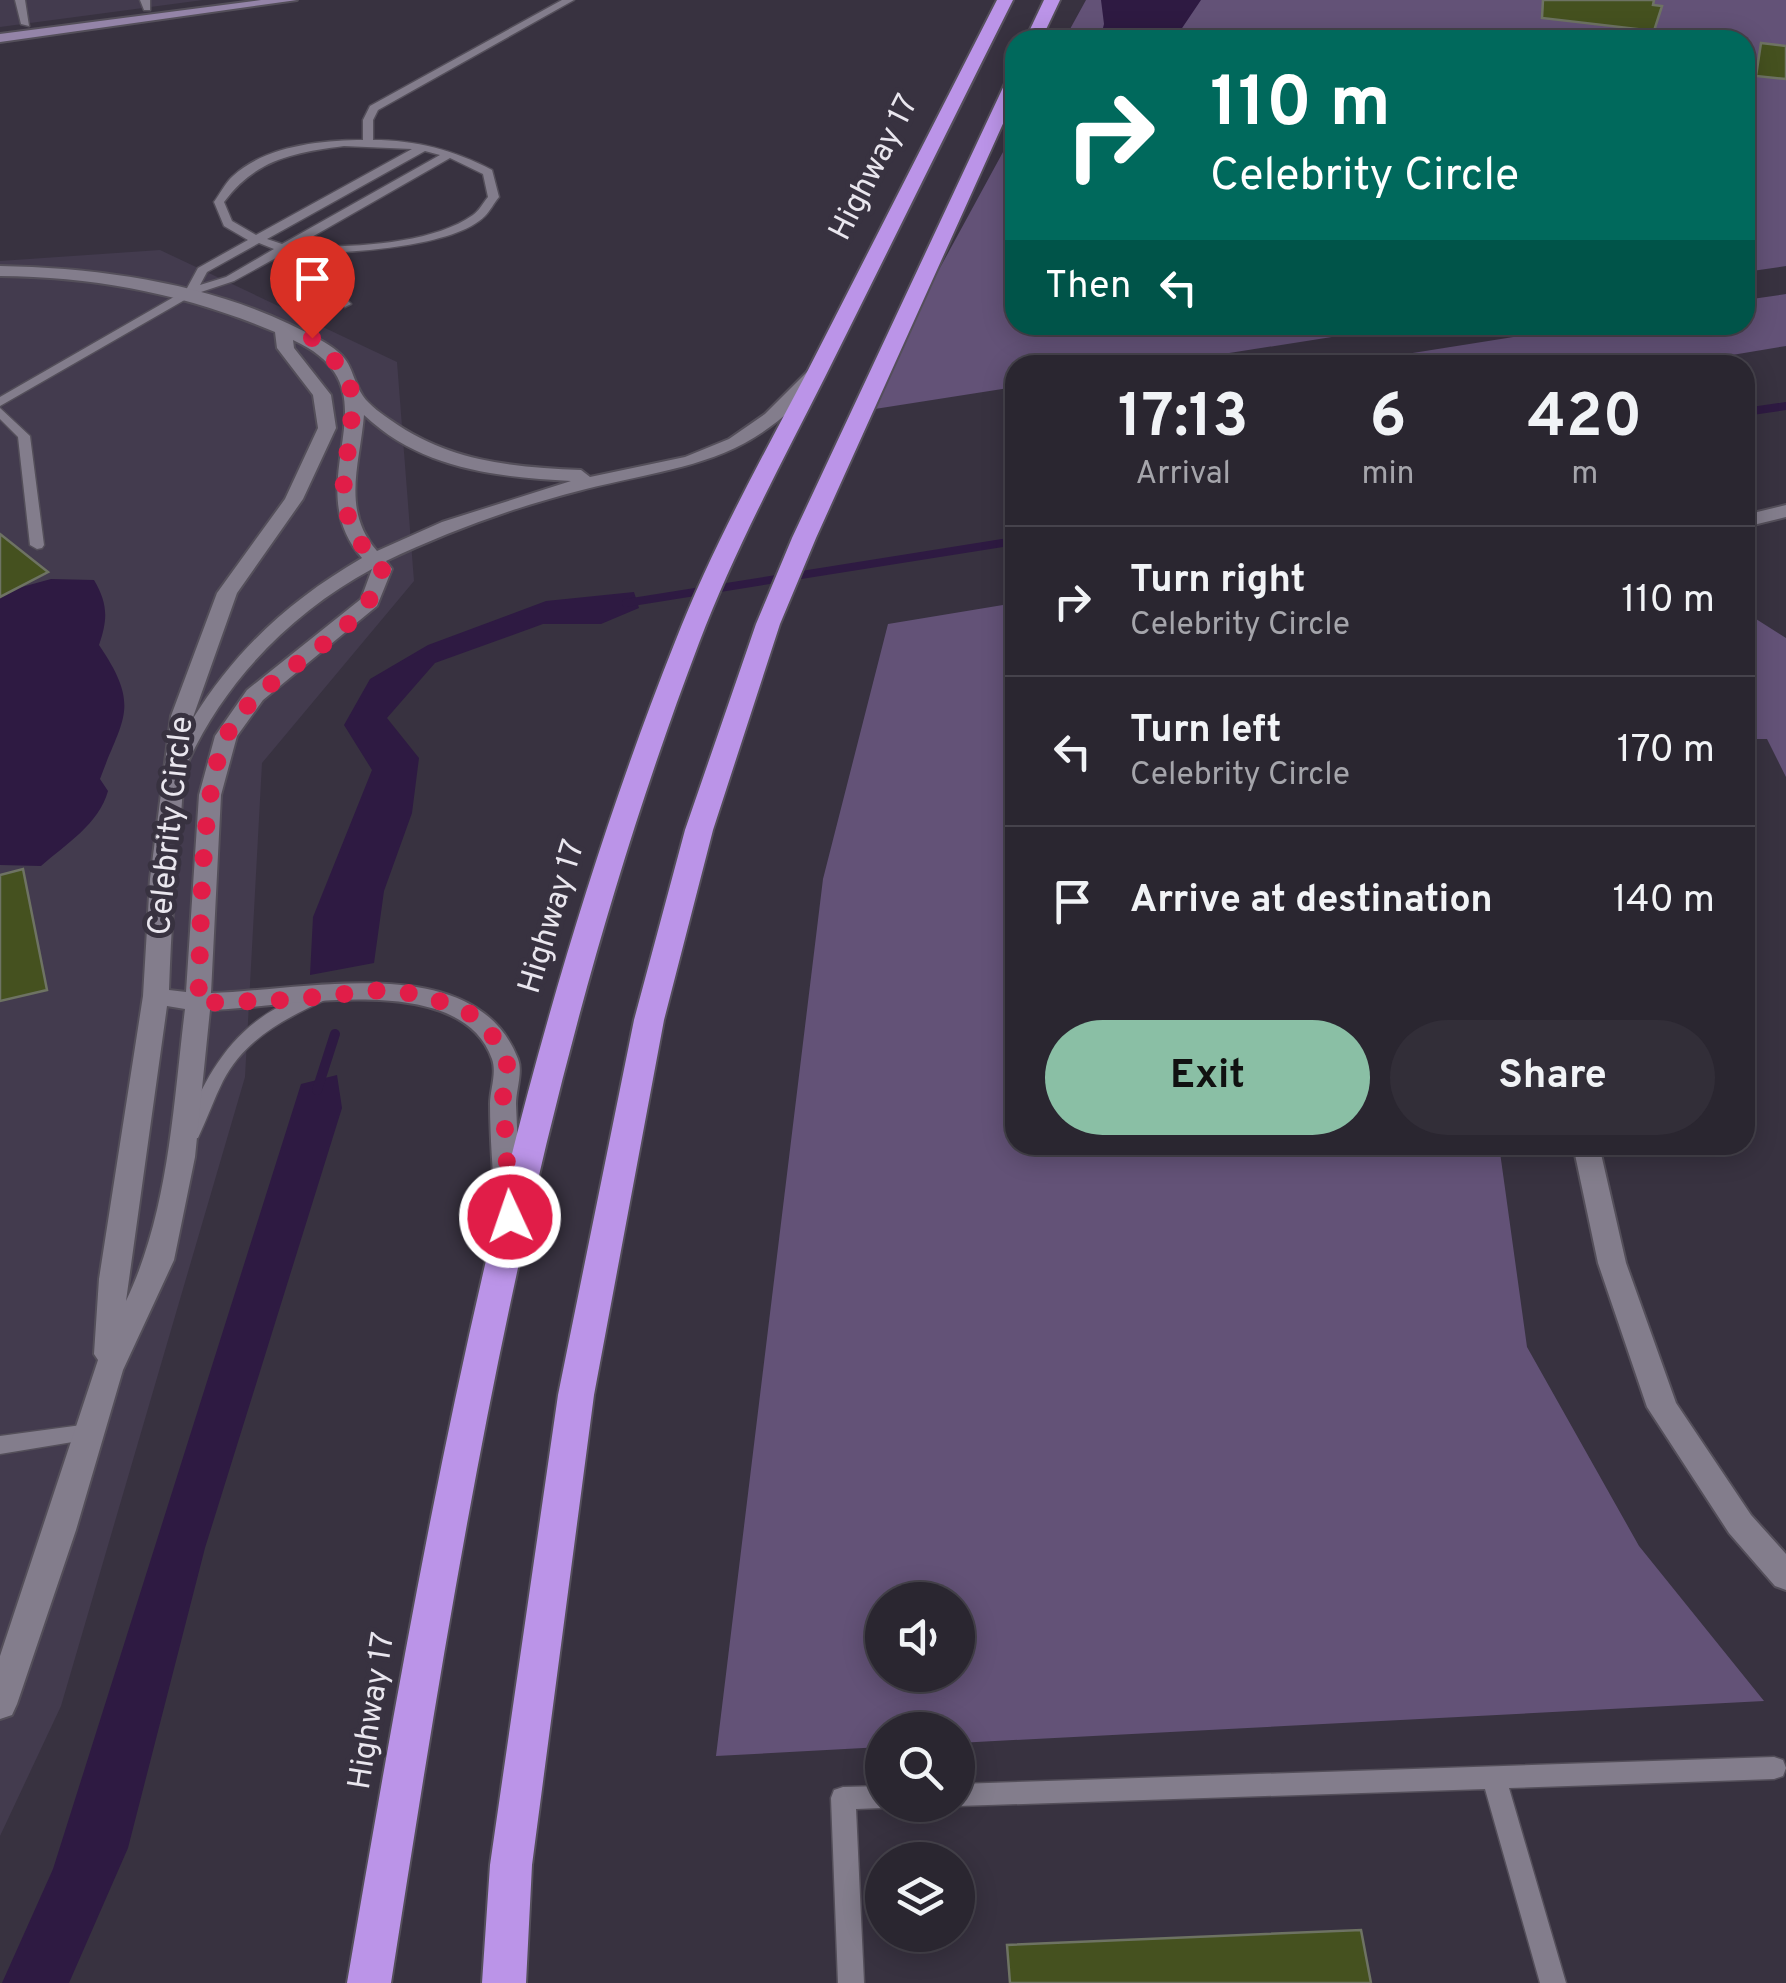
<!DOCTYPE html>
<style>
:root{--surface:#2a2630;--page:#322e38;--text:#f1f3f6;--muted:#a5a5ab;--line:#46434c;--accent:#8abfa5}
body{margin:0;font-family:Overpass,sans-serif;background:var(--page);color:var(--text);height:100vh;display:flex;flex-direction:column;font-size:38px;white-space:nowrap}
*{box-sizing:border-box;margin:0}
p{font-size:32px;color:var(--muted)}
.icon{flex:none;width:55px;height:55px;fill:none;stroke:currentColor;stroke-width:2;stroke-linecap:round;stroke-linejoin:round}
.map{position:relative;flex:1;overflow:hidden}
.side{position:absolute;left:1005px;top:355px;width:750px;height:800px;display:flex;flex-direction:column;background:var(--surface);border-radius:30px;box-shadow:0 5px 25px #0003,0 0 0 2px var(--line)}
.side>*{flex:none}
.guide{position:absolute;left:1005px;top:30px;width:750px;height:305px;border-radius:30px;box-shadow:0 5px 25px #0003,0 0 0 2px var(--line);background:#00695c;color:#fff;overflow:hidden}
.fabs{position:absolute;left:865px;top:1582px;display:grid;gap:20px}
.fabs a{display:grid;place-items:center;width:110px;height:110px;border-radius:50%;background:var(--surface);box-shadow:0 5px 25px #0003,0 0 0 2px var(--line);font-size:50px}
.pin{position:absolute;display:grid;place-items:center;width:85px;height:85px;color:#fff;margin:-102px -42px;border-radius:50% 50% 50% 0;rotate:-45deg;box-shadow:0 0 10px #0007}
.pin .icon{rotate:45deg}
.me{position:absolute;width:110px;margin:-55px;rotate:357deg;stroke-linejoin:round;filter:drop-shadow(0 0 8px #0008)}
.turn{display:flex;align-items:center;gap:35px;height:210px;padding:0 40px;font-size:45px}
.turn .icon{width:130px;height:130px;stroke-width:2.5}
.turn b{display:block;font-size:70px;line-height:85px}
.then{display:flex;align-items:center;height:95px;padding:0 40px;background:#0003;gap:20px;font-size:38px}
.eta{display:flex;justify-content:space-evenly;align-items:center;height:170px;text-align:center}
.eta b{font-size:60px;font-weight:700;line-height:70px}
.button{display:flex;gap:20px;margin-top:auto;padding:20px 40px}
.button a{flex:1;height:115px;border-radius:60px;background:var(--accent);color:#111;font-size:40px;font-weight:700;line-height:115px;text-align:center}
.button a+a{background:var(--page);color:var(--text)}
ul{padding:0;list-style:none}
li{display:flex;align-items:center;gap:30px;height:150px;padding:0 40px;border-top:2px solid var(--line)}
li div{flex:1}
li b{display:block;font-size:38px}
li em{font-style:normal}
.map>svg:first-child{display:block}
</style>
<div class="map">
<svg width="1786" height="1983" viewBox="0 0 1786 1983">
<rect width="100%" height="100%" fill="#383240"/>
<!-- built -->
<g fill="#433b4e">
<polygon points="0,0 203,0 0,27"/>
<polygon points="160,250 397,362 414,581 262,763 245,1077 61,1706 0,1836 0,261"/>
</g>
<!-- green -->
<g fill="#635277" fill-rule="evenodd">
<polygon points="1086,0 1786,0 1786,266 1745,272 1745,40 1064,40"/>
<polygon points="1015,130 1015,325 1408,325 1153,365 1015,365 1015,387 862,411"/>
<polygon points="1786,294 1786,346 1672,365 1337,365 1590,325 1745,325 1745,300"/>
<path d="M1015,603V1145H1499L1527,1347L1639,1546L1764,1701L958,1743V1730H882V1747L716,1756L823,879L888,624ZM882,1600H958V1675H882Z"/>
<polygon points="1745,612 1786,638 1786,777 1767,739 1745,739"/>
</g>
<!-- water -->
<g fill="#2e1a42">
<polygon points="1101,0 1201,0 1174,40 1100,40 1104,24"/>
<path d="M51,579L94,580C108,604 108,619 99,645C142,708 122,718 100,779L108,791C99,824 66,844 41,866L0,865V593Z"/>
<polygon points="634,592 639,608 601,624 543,624 435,663 387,718 419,758 412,813 384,891 374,963 310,975 313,917 372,770 344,725 370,679 428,645 546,601"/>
<polygon points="337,1075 342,1108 205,1548 128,1848 69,1983 2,1983 53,1869 301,1084"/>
</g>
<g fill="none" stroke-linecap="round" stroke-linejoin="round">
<!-- stream-far1 -->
<g stroke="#2e1a42" stroke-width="8">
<polyline points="1745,412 1786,406"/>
<polyline points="626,603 1015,541"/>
</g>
<!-- stream -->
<polyline stroke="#2e1a42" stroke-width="10" points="317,1090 335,1034"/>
</g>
<!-- building -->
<g fill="#45511f" stroke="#6e7363" stroke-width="2.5">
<polygon points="1543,0 1654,0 1653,5 1662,6 1654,31 1542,18"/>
<polygon points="1761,43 1786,46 1786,79 1756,76"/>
<polygon points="0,534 48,572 0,597"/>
<polygon points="23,869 47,990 0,1001 0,875"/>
<polygon points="1361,1930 1371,1983 1010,1983 1007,1945"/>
</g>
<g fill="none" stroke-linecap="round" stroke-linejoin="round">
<defs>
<g id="lane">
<polygon points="15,0 25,0 29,26 21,24"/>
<polygon points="140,0 150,0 150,10 144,10"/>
<path d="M562,0H574L378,110L373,120V140C416,140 454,150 492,170L499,197C494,203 490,211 485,216C454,248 340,254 297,253L349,302L351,304L345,307L283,254L234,281L195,294L0,406V397L186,290L198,268L248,240L224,226L214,202C220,194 225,183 233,176C265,146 322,140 363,140V120L370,106ZM344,146L412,149L256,235L232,221L224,202C256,159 293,153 344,146ZM425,151L440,155L282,244L267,239ZM450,158L483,174L488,197C483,203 479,211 473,215C431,245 346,248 296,246ZM259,243L274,249L226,277L200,285L207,272Z"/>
<polygon points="0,408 30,436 44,545 42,548 37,549 30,545 18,437 0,419"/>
<path d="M319,990L328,996L325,1000C284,1019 245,1039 223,1081C214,1099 207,1119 198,1138H184L182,1133C212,1061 240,1015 319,990Z"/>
<polygon points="89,1424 97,1426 100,1432 97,1438 0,1454 0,1436"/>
<polygon points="1774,1757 1783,1760 1786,1768 1783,1776 1774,1779 1509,1788 1566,1983 1540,1983 1485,1789 958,1806 955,1805 958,1805 958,1784"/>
<polygon points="882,1786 882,1805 890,1805 882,1808 856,1809 864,1983 838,1983 831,1798 834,1790 843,1787"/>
</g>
<g id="street">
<path d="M0,266C110,268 228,286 324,342C356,361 348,372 363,396C369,405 383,415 392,421C450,462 513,467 581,470L590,477L685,457L729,439L765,414L810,369L825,373C750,466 688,463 582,490C515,507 449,531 386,561L392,569L377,606L263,700L237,736L221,795L211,993C303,991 476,948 518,1059C523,1072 516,1090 516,1104C517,1138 520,1171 523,1204L519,1211H499L495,1204C493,1171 490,1138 490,1104C490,1090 497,1073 492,1059C460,968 285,1008 210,1010L195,1157L174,1260L123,1370L76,1530L17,1704L12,1715L0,1719V1656L98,1360L94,1354L99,1279L143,996L150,879L171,716L217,593L285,499L318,428L313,395L277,348L275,332C185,294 97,277 0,276ZM293,340C403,390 293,479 362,558C290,600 237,648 192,720L237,593L303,499L336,428L331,395L294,348ZM364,415C421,469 496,477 571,481L442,522L377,551C341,510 360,464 364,415ZM372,569L361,599L247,690L215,736L199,795L186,992L169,990C171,930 175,872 181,813C183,797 182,774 189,760C227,678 294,611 372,569ZM167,1006L185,1009C173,1107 169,1211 126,1301Z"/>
<polygon points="1786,505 1786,517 1745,527 1745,515"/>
<polygon points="1573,1145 1599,1145 1626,1263 1676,1403 1751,1515 1786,1554 1786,1590 1775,1586 1729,1533 1647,1407 1598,1263"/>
</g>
<polygon id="secondary" points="261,0 297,0 0,42 0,34"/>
<g id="highway">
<path d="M997,0H1013C950,125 888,251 825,377C781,464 734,551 699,643C535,1074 462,1529 391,1983H347C425,1529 504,1072 675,642C711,550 759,463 805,376C869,251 933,125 997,0Z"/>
<polygon points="1044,0 1060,0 1041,40 1025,40"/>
<polygon points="1015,74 1015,97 816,538 780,624 713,830 664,1020 594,1395 532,1865 526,1983 482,1983 490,1865 558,1395 634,1020 685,830 756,624 792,538 1007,79"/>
</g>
</defs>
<!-- lane casing -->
<use href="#lane" stroke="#544f5a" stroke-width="3"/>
<!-- street casing -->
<use href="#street" stroke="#544f5a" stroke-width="4"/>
<!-- secondary casing -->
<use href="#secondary" stroke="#544f5a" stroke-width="4"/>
<!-- highway casing -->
<use href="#highway" stroke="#544f5a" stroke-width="4"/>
<!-- lane -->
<use href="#lane" fill="#837d8c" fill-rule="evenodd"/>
<!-- street -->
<use href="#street" fill="#837d8c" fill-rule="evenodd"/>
<!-- secondary -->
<use href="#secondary" fill="#9484a8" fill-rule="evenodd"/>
<!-- highway -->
<use href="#highway" fill="#bb94e8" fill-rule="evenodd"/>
</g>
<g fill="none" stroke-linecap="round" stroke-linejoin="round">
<!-- route -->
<path stroke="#e11d48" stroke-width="18" stroke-dasharray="0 32.4" d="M312,338L343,369L354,398L342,499L355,536L382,570C369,638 260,668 227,735C198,794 202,934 198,1003L286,1000L382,990L425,995L473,1015L500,1044L507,1064L503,1095L510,1217"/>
</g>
<g text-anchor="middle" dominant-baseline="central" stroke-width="10" stroke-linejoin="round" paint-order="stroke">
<!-- street labels -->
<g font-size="32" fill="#e9e6ee" stroke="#383240">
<text transform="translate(875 168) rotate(-63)">Highway 17</text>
<text transform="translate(172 826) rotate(-84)">Celebrity Circle</text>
<text transform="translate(553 917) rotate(-73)">Highway 17</text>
<text transform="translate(373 1711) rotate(-81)">Highway 17</text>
</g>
</g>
</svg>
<div class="fabs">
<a><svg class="icon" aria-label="sound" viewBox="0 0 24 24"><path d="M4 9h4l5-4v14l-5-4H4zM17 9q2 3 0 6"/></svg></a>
<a><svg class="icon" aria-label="search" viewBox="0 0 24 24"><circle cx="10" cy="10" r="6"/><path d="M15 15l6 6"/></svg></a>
<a><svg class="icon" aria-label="layers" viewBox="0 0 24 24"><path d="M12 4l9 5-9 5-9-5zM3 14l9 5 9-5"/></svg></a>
</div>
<div class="pin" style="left:312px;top:338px;background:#d93025"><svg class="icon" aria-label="arrive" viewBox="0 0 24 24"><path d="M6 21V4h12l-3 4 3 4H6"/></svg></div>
<svg class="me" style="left:510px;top:1217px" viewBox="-20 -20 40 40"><circle r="17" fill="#e11d48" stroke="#fff" stroke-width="3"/><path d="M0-11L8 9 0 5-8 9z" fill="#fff"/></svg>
<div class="guide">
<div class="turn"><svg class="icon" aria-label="right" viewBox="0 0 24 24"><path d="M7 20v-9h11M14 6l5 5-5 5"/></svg><div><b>110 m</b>Celebrity Circle</div></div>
<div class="then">Then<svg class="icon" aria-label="left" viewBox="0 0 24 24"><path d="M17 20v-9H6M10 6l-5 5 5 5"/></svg></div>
</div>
<section class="side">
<div class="eta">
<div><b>17:13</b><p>Arrival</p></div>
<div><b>6</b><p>min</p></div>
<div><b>420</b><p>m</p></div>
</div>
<ul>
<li><svg class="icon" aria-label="right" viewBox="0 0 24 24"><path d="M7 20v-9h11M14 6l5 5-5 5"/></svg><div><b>Turn right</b><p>Celebrity Circle</p></div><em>110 m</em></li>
<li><svg class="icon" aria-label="left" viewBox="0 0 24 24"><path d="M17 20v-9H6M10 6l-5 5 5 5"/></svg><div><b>Turn left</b><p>Celebrity Circle</p></div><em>170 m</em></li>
<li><svg class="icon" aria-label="arrive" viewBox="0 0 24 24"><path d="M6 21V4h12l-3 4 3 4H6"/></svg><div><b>Arrive at destination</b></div><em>140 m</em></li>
</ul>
<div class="button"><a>Exit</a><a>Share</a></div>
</section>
</div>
